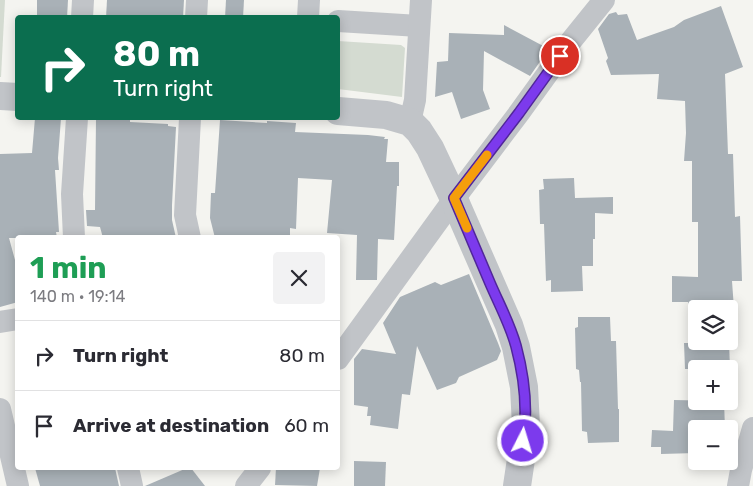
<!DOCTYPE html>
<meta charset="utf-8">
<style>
:root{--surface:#fff;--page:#f2f2f3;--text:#2b2b33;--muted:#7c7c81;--line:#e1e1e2}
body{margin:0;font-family:Rubik,sans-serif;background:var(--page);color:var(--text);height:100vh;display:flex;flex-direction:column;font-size:19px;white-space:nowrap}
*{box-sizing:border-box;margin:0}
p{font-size:16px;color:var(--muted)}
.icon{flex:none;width:28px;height:28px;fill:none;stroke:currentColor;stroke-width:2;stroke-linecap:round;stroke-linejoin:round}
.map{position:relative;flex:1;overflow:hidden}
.sheet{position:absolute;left:15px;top:235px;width:325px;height:235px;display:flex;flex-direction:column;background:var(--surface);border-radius:5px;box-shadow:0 2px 12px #0003}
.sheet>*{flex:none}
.hud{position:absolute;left:15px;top:15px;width:325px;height:105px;border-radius:5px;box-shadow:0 2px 12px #0003;background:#0b6e4f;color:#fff;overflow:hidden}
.fabs{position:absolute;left:688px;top:300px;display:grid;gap:10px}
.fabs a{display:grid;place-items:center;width:50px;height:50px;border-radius:5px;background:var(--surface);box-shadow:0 2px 12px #0003;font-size:25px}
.pin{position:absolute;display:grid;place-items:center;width:42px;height:42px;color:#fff;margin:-21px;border:2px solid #fff;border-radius:50%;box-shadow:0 1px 5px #0007}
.me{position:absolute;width:55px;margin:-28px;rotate:5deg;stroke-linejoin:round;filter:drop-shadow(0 0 4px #0008)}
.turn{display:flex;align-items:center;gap:18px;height:105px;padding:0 15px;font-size:22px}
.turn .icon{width:65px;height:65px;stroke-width:2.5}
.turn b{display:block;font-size:35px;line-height:42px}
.round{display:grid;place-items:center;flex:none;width:52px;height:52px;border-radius:5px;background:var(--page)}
.summary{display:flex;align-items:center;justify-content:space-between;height:85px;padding:0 15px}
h1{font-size:30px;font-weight:700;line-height:38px;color:#1e9e55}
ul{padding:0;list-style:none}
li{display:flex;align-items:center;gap:15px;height:70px;padding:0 15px;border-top:1px solid var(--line)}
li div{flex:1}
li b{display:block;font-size:19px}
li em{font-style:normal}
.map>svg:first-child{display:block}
</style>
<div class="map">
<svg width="753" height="486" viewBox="0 0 753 486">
<rect width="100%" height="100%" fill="#f4f4f0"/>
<!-- green -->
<g fill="#d4dbd1">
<polygon points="0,0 5,0 1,77 0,77"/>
<polygon points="338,41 401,45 405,48 402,97 338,89"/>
</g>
<!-- building -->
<g fill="#a9b1b7">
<polygon points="37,0 68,0 67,18 37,18"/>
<polygon points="107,0 184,0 183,18 106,18"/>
<polygon points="226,0 244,0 243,18 225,18"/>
<polygon points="721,6 743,67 725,74 728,154 733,154 735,217 740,216 742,281 732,281 734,309 689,309 688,302 672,302 672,276 698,277 698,222 692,222 692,161 684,161 686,133 685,101 657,99 659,74 611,75 606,61 608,58 598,29 609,14 616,12 618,15 627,14 637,40 674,27 684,20"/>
<polygon points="504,25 547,48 539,63 530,76 484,51 483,90 490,109 461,119 452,92 435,97 437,62 448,61 449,33 504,35"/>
<polygon points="35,118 61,118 58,158 59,170 55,170 59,232 56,232 57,238 9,238 18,271 18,302 0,307 0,154 32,153"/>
<polygon points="96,118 130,118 130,122 168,124 168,126 176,127 172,205 172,220 176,238 103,238 100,227 87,226 86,210 95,210"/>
<polygon points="220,120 267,123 267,121 296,123 295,132 368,135 385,137 384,139 388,139 386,162 399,162 399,186 397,186 394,240 378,239 377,280 356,280 357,235 327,233 332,180 298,178 296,229 290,228 290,238 215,238 210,218 211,193 215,193"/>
<polygon points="574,178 575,198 613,197 613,214 595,213 595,239 593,239 593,266 582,266 583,291 551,292 551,280 546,281 544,224 540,224 539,190 544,189 543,179"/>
<polygon points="469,274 498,343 501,351 497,360 459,377 456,383 437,390 417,346 410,395 402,394 398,429 370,425 371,416 367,416 368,407 354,405 354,359 362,349 396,354 383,323 400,297 435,282 441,285"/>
<polygon points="578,317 610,317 611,341 616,341 618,409 619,409 619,442 588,443 587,432 582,431 581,382 580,382 579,370 576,369 575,328 578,327"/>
<polygon points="691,341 729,341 730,369 685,369 684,343 691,343"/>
<polygon points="674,400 724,401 725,429 696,429 696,453 661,454 661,447 651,447 652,430 673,431"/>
<polygon points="354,461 386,462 385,486 354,486"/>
<polygon points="35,468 115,468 119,486 40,486"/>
<polygon points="187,468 191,468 205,486 145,486"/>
<polygon points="276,468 320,468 317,486 275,485"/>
</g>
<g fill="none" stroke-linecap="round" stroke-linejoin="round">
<!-- minor -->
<g stroke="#c1c4c8" stroke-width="22">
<polyline points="82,18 83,0"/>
<polyline points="196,18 197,0"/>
<polyline points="308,18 309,0"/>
<polyline points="338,21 419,26"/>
<polyline points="410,122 415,100 421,0"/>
<polyline points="74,238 72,194 77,118"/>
<polyline points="190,238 185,215 190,118"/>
<polyline points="0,322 18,319"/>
<polyline points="338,359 454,199 519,113 571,41 604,0"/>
<polyline points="0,409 18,486"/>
<polyline points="128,468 132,486"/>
<polyline points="246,486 260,468"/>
<polyline points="738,486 741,470 753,428"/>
</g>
<!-- tertiary -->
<g stroke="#c1c4c8" stroke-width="28">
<polyline points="0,96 18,97"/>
<polyline points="338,111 386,115 410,122 419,131 430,148 454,199 509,325 516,347 524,387 526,426 517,486"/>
</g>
</g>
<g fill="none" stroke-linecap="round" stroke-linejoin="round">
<defs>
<path id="route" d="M523,441C528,410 524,376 516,346C510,324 499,304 490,283C478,255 466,227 454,198L519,113L560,56"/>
</defs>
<!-- route casing -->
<use href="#route" stroke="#51269a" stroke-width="12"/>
<!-- route -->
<use href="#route" stroke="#7c3aed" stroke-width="9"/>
<!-- slow -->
<polyline stroke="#f59e0b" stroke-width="9" points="467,228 454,198 487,155"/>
</g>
</svg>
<div class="fabs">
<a><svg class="icon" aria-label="layers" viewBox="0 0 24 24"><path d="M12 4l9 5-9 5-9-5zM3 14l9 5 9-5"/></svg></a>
<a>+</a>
<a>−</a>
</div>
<div class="pin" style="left:560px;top:56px;background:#d93025"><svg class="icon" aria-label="arrive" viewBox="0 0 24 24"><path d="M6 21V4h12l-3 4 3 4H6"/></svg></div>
<svg class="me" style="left:523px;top:441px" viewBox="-20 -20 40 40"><circle r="17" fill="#7c3aed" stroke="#fff" stroke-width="3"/><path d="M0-11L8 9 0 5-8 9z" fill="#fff"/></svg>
<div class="hud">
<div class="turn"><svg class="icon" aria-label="right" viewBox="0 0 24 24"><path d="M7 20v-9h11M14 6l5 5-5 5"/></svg><div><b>80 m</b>Turn right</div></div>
</div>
<section class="sheet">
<div class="summary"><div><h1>1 min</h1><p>140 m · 19:14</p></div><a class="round"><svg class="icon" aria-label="close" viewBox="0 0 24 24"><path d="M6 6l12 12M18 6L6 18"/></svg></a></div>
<ul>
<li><svg class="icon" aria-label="right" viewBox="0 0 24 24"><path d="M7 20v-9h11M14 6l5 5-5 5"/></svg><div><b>Turn right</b></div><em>80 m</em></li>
<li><svg class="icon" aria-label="arrive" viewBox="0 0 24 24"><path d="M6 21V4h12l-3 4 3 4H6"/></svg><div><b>Arrive at destination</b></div><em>60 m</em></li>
</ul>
</section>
</div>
